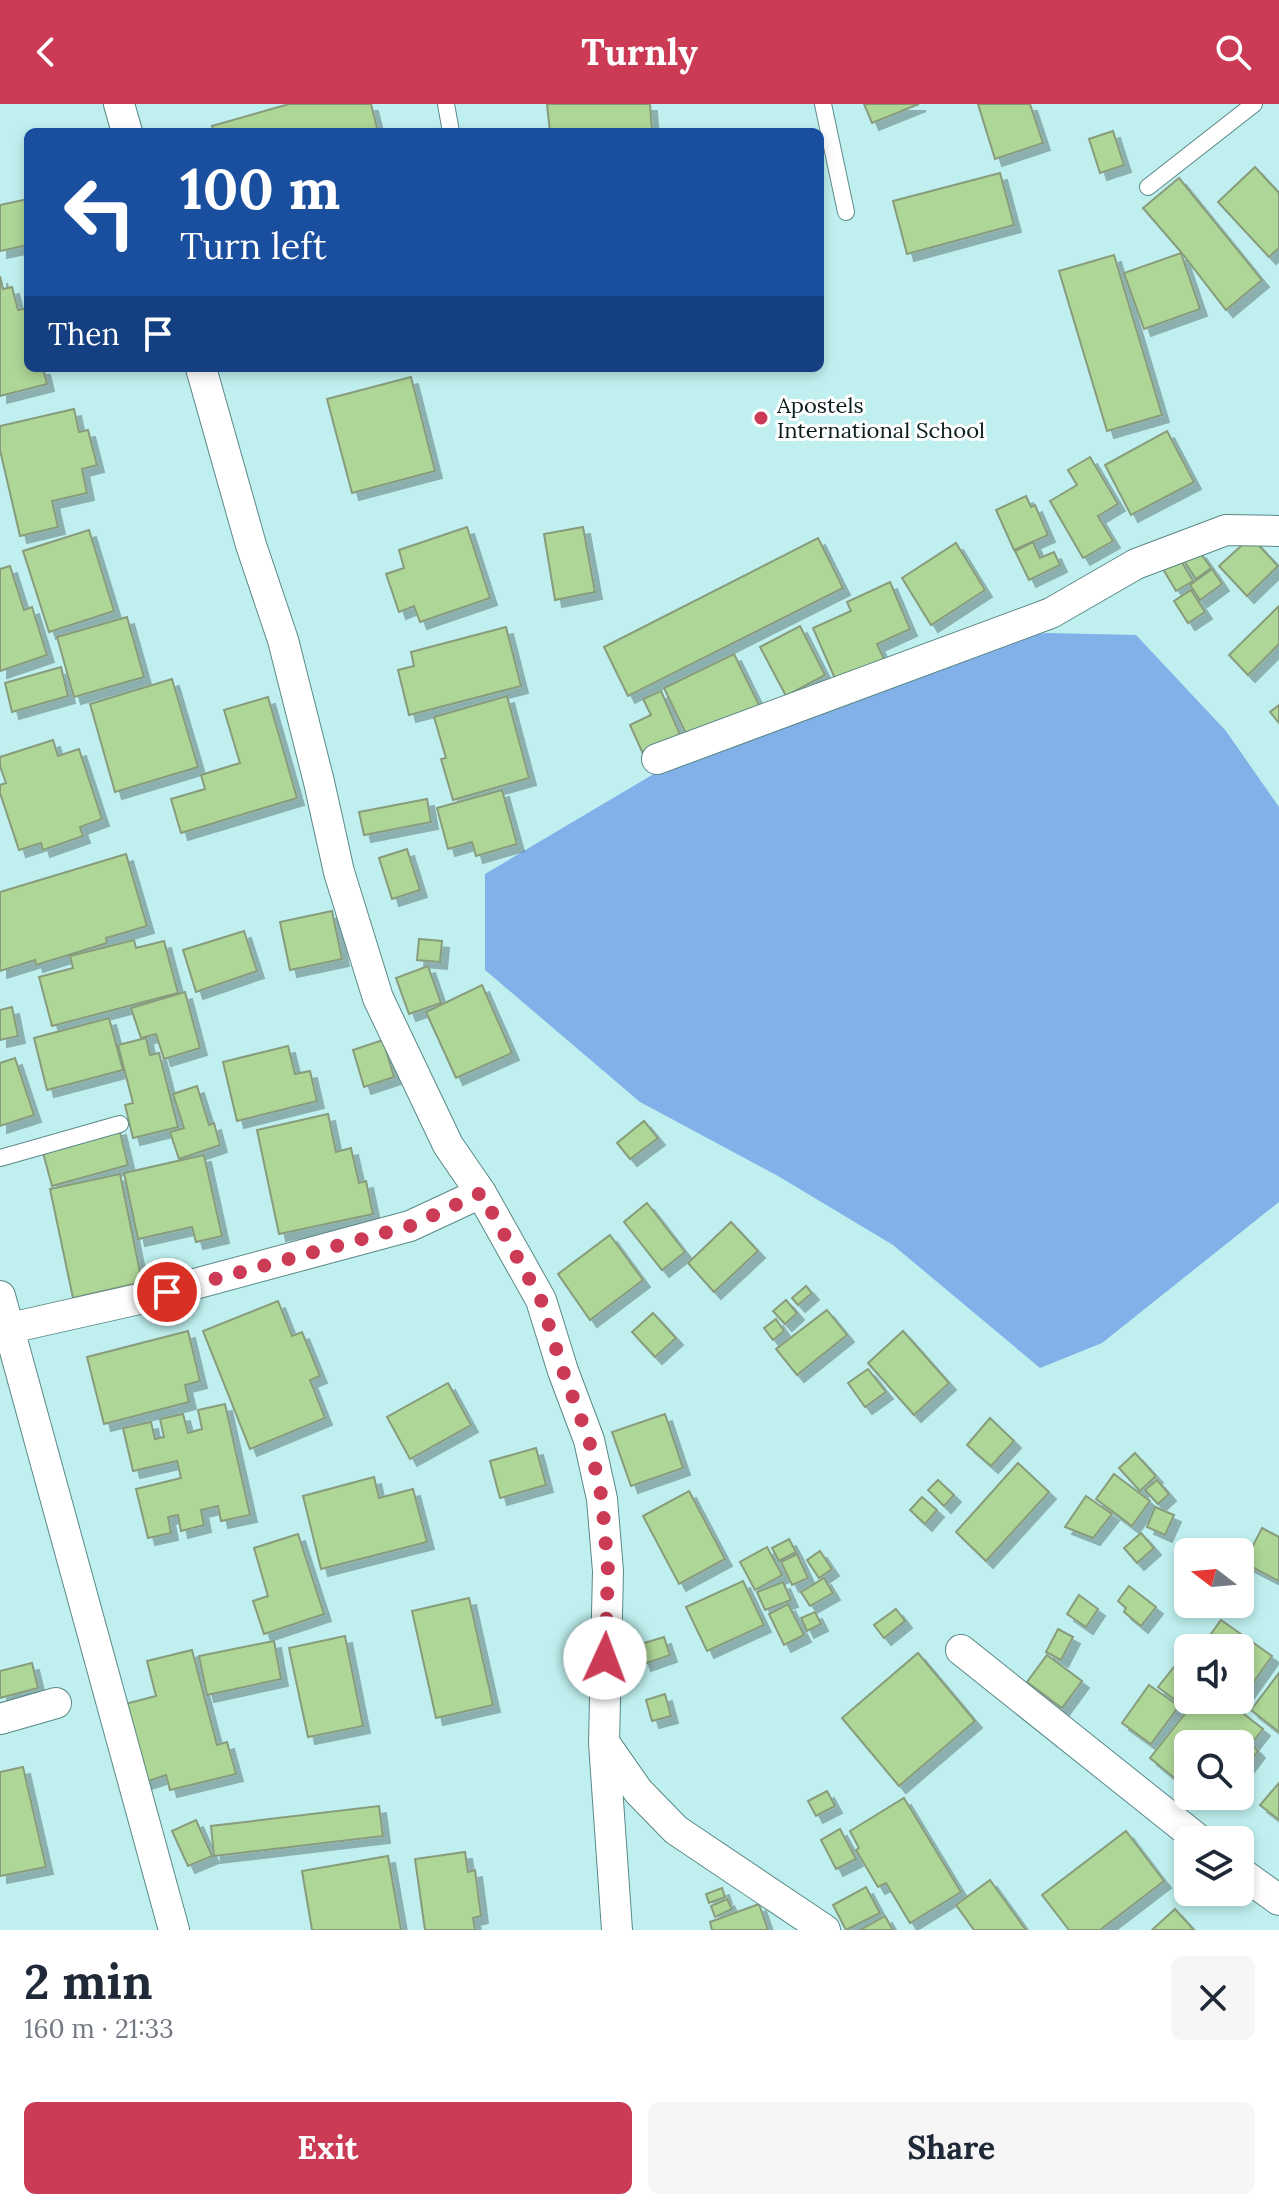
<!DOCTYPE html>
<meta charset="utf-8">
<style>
:root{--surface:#fff;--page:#f6f6f7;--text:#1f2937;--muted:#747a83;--accent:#cb3b56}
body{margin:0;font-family:Lora,serif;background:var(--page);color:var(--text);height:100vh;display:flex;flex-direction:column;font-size:30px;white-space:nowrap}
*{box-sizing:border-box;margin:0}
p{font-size:26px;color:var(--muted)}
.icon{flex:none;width:44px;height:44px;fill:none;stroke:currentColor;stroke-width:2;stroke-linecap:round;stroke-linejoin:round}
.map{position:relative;height:1826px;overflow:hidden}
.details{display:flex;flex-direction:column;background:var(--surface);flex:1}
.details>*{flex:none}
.hud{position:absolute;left:24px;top:24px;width:800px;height:244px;border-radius:12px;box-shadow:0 4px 12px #0003;background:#1a4fa0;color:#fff;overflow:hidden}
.needle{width:52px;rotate:286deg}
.tools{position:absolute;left:1174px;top:1434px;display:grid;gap:16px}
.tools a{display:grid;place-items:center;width:80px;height:80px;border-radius:12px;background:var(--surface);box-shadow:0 4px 12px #0003;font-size:40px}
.pin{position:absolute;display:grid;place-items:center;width:68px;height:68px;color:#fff;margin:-34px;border:4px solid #fff;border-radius:50%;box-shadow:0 2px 8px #0007}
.me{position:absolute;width:88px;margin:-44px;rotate:2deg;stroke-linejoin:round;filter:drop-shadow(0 0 6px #0008)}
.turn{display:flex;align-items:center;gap:28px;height:168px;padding:0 24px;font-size:36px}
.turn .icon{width:104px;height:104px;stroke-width:2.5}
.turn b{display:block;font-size:56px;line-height:68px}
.then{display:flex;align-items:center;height:76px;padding:0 24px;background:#0003;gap:16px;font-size:30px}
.round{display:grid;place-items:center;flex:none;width:84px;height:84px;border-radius:12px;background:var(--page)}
.summary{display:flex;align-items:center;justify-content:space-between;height:136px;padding:0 24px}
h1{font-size:48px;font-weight:800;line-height:60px}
.action{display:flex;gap:16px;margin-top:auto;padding:16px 24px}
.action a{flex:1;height:92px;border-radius:12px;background:var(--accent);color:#fff;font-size:32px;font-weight:800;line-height:92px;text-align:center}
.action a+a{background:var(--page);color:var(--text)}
header{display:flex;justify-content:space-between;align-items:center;height:104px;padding:0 24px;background:var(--accent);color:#fff;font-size:36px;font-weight:800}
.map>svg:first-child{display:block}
</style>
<header><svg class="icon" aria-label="back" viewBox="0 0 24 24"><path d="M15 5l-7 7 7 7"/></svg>Turnly<svg class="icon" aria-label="search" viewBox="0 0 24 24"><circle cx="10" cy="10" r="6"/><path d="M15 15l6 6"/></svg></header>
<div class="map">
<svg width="1279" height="1826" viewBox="0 0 1279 1826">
<defs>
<filter id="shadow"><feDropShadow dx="7" dy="7" stdDeviation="0" flood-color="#0004"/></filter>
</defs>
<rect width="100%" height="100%" fill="#bff0ef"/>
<!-- water -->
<polygon fill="#82b0e8" points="1046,529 1136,531 1226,627 1279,703 1279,1098 1102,1239 1040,1264 893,1141 778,1072 640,998 485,866 485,770 696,645 965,540"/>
<!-- building -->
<g fill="#aed696" stroke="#889c7d" stroke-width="2" filter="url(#shadow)">
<polygon points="289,0 371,0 378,28 214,28 212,22"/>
<polygon points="547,0 650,0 652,28 550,28"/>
<polygon points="864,0 919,0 872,19"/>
<polygon points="978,0 1030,0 1043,39 995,55"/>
<polygon points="1113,27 1124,61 1100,69 1089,35"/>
<polygon points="1255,63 1279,89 1279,144 1269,153 1218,98"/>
<polygon points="1000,69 1014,121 907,150 893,97"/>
<polygon points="1179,74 1262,176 1226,206 1181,148 1143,104"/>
<polygon points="28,95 28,141 0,147 0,101"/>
<polygon points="1181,149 1200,205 1144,225 1124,169"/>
<polygon points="1114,151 1162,311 1107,327 1059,167"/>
<polygon points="0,172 3,185 12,183 18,206 28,204 28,264 43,264 47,280 0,292"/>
<polygon points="411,273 435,367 352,389 327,295"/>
<polygon points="74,305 79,328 88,326 97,361 82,365 87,389 52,397 58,423 20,432 0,346 0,322"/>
<polygon points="1167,327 1194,378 1131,411 1105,361"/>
<polygon points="1090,353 1118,400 1098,412 1113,437 1083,454 1050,397 1077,381 1068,366"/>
<polygon points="1026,392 1031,403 1035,401 1048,431 1014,446 996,406"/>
<polygon points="467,423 490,494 420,518 414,502 399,508 386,470 404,464 399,446"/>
<polygon points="583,423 595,488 555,496 544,430"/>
<polygon points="89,426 114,507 49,528 23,447"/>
<polygon points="1251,433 1278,462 1247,492 1219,462"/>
<polygon points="818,434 843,484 628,592 604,543"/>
<polygon points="1033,438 1040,454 1054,448 1060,461 1029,476 1015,447"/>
<polygon points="956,439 985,486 931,521 902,474"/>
<polygon points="1199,447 1211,464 1196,475 1184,457"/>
<polygon points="1180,455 1193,477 1176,487 1163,465"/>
<polygon points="10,462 24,506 32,503 47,551 0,567 0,465"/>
<polygon points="1212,465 1222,480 1200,496 1190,481"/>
<polygon points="890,478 910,525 877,540 884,555 836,577 813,524 851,507 847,498"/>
<polygon points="1191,486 1205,508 1188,519 1174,497"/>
<polygon points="1279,502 1279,540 1248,571 1229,551"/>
<polygon points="127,513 144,573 74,593 57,533"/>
<polygon points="800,522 825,571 786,592 760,543"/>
<polygon points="506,523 521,582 409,611 398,566 414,562 411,548"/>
<polygon points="734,550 760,603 690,638 664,584"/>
<polygon points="61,563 68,592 12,608 5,579"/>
<polygon points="172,575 198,663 115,688 90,600"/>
<polygon points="661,587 682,635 644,652 630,621 651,611 643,595"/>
<polygon points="507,592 529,674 453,696 441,655 446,654 434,613"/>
<polygon points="268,593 297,694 181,729 171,695 205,685 201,671 240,659 224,606"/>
<polygon points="1279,601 1279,619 1270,608"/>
<polygon points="53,636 58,652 79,645 102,715 80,723 83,732 43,746 41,739 19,746 0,689 0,681 6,679 0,662 0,653"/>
<polygon points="502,686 517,740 476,752 472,738 448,745 437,704"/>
<polygon points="427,695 431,718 364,731 359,708"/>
<polygon points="407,745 420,786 392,795 379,754"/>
<polygon points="126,750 147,822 106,834 107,839 36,861 35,856 0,867 0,788"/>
<polygon points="332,807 342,855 290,866 280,818"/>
<polygon points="244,827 257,867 196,888 183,846"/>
<polygon points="419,835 442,837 440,858 417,856"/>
<polygon points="134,836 136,844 164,837 178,889 52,922 39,873 73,864 70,852"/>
<polygon points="428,862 441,899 409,910 396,874"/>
<polygon points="482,881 512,949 456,974 426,908"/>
<polygon points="185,888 200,944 164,955 156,930 141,934 131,904"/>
<polygon points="12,903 18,932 0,936 0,906"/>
<polygon points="109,914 123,966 47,986 34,934"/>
<polygon points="146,934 150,951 159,949 178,1023 133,1034 125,1001 133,999 118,941"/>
<polygon points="383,936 394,973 364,983 353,946"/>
<polygon points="288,942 295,970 310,967 317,997 237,1017 223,958"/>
<polygon points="15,954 34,1011 0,1022 0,959"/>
<polygon points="197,982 209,1021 214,1019 220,1041 179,1055 170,1028 184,1024 173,990"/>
<polygon points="328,1010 336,1048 351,1044 359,1079 366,1077 373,1110 279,1130 257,1026"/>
<polygon points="644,1017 658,1034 630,1055 617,1039"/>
<polygon points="119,1024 128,1061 52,1082 42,1045"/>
<polygon points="204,1051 222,1132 196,1138 192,1123 138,1135 124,1069"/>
<polygon points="120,1070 142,1178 73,1194 50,1085"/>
<polygon points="647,1099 685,1148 662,1166 624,1118"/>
<polygon points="731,1118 758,1147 714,1188 688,1159"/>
<polygon points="610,1131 643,1176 590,1216 558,1170"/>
<polygon points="806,1182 812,1189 798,1201 792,1194"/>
<polygon points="786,1196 797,1209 785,1220 773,1207"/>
<polygon points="278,1197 292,1232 302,1228 320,1272 310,1276 325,1314 250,1345 203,1227"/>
<polygon points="827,1206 847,1231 797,1271 776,1245"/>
<polygon points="653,1209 676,1234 655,1253 632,1228"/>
<polygon points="776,1215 784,1227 773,1236 764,1224"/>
<polygon points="188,1227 200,1277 185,1281 189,1298 104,1320 87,1253"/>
<polygon points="903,1227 949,1279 914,1311 868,1259"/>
<polygon points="868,1265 886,1288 865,1303 848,1279"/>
<polygon points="448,1279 471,1321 410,1355 387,1313"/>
<polygon points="225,1300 250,1411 221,1417 218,1402 201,1406 204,1421 181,1427 178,1411 168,1413 171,1429 148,1434 136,1385 181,1374 177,1357 133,1367 123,1324 151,1318 155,1335 164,1333 160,1315 183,1310 188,1329 202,1325 198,1306"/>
<polygon points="665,1310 683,1364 631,1382 612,1328"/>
<polygon points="990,1314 1014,1337 991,1362 967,1341"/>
<polygon points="536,1344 546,1381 500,1394 490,1357"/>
<polygon points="1135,1349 1156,1372 1140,1387 1119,1364"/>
<polygon points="1018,1359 1049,1388 986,1457 956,1428"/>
<polygon points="1114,1370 1150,1397 1132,1422 1096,1395"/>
<polygon points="374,1373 379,1394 413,1385 427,1438 321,1465 303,1392"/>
<polygon points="938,1376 954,1391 944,1402 928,1386"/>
<polygon points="1157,1376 1169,1390 1158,1400 1145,1386"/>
<polygon points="689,1387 725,1455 679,1480 643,1412"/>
<polygon points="1086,1392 1112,1410 1093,1434 1065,1423"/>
<polygon points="922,1393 937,1406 925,1420 910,1406"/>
<polygon points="1155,1403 1174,1411 1165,1431 1147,1423"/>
<polygon points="1262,1424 1279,1433 1279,1477 1244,1459"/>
<polygon points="1141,1429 1154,1444 1137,1459 1124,1444"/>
<polygon points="298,1430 324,1510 264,1530 253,1497 268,1492 254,1444"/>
<polygon points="789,1435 796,1448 779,1457 772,1444"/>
<polygon points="767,1443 782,1471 755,1486 740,1458"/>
<polygon points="820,1447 832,1465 819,1474 807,1456"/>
<polygon points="797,1450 808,1474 792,1481 781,1458"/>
<polygon points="824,1474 833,1489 810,1502 801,1488"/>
<polygon points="743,1477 764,1521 707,1547 686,1503"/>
<polygon points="783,1478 791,1496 765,1506 757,1488"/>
<polygon points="1129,1482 1156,1503 1141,1522 1124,1508 1126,1504 1118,1497"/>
<polygon points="1079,1491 1098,1505 1086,1523 1067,1510"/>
<polygon points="469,1494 493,1601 436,1614 412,1507"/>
<polygon points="788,1500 804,1531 784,1541 769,1510"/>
<polygon points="896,1505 905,1517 884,1534 874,1521"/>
<polygon points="815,1508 821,1520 807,1527 801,1514"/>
<polygon points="1221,1516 1272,1552 1240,1597 1240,1544 1201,1544"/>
<polygon points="1058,1525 1073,1533 1061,1556 1046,1548"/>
<polygon points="345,1532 363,1622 308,1633 289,1544"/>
<polygon points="664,1533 670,1551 644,1560 638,1541"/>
<polygon points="274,1537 281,1575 207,1591 199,1552"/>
<polygon points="192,1546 217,1641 227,1638 236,1670 170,1686 166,1671 145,1678 125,1600 156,1592 147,1557"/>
<polygon points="918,1549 975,1617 899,1682 842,1614"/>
<polygon points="1047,1551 1082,1577 1062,1604 1027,1578"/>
<polygon points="1178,1558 1188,1566 1188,1596 1226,1596 1263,1625 1251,1640 1258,1647 1240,1670 1240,1640 1188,1640 1188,1685 1150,1654 1188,1606 1158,1583"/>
<polygon points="32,1559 38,1584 0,1594 0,1567"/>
<polygon points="1279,1569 1279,1628 1251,1606"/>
<polygon points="1149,1581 1179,1602 1151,1640 1122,1619"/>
<polygon points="665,1590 671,1612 652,1617 646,1596"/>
<polygon points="23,1663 46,1763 0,1772 0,1668"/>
<polygon points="1279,1679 1279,1716 1260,1701"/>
<polygon points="827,1687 835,1702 816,1712 808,1697"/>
<polygon points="904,1694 961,1788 910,1819 886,1779 878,1783 856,1746 859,1744 850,1727"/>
<polygon points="379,1702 383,1732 214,1752 211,1722"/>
<polygon points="196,1716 212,1752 188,1762 172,1727"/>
<polygon points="840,1725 856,1755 836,1765 821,1736"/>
<polygon points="1126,1727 1164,1777 1100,1826 1069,1826 1042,1791"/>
<polygon points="465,1748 468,1768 475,1766 481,1812 473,1814 475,1826 425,1826 415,1755"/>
<polygon points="388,1752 401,1826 312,1826 302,1767"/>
<polygon points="990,1776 1026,1826 974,1826 956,1801"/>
<polygon points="866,1783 880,1809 846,1826 833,1801"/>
<polygon points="722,1784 725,1793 709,1799 706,1790"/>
<polygon points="727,1795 732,1805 715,1813 711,1802"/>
<polygon points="759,1800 768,1826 712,1826 710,1818"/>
<polygon points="1175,1805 1194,1826 1152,1826"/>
<polygon points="885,1812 893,1826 860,1826"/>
</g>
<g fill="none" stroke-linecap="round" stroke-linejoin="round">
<defs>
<g id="service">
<polyline points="446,0 451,28"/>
<polyline points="823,0 846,108"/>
<polyline points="1148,83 1254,0"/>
<polyline points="0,1054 120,1020"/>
</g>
<g id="minor">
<polyline points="119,0 127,28"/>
<polyline points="201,264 251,441 283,536 319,678 339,768 378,894 448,1041 481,1089 541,1196 563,1267 589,1336 602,1395 608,1467 604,1639 617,1826"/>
<polyline points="657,655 1051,509 1136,460 1226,426 1279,427"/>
<polyline points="0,1192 174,1826"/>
<polyline points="10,1224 139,1195 410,1122 481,1089"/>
<polyline points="961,1546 1199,1736"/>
<polyline points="0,1615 56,1599"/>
<polyline points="606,1641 638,1687 676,1726 825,1826"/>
<polyline points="1240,1768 1279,1796"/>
</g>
</defs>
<!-- service casing -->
<use href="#service" stroke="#5a8887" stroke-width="18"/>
<!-- minor casing -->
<use href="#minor" stroke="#5a8887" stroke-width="32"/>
<!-- service -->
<use href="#service" stroke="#fff" stroke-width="16"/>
<!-- minor -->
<use href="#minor" stroke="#fff" stroke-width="30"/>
</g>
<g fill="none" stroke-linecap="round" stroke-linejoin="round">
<!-- route -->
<polyline stroke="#cb3b56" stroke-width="14" stroke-dasharray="0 25.2" points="167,1188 410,1122 481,1089 541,1196 563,1267 589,1336 602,1395 608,1467 605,1554"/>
</g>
<!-- markers -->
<circle fill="#cb3b56" stroke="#fff" stroke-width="3" cx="761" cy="314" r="8"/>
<g text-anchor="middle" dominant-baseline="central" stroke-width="6" stroke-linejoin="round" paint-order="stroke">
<!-- poi labels -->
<g font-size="22" fill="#0b1e1e" stroke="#fff" text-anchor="start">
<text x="777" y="301">Apostels<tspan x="777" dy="25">International School</tspan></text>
</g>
</g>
</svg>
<div class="tools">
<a><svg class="needle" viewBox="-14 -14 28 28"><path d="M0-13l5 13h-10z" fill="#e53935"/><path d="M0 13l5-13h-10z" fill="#747a83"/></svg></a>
<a><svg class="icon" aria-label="sound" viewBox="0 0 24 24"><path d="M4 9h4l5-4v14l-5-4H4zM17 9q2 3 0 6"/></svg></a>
<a><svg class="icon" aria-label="search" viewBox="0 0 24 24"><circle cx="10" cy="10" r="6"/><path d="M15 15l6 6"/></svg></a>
<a><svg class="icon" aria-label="layers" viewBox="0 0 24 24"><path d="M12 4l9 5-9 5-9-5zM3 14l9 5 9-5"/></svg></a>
</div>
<div class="pin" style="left:167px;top:1188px;background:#d93025"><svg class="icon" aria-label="arrive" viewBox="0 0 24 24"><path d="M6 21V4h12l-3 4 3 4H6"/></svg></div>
<svg class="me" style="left:605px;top:1554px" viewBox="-20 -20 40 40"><circle r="19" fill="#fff"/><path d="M0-13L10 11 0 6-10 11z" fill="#cb3b56"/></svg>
<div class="hud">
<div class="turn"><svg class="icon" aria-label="left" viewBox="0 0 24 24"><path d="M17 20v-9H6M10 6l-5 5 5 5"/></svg><div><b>100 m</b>Turn left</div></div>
<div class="then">Then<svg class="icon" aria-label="arrive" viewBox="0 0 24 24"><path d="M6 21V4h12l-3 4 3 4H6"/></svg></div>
</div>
</div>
<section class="details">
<div class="summary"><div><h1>2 min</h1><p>160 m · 21:33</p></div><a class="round"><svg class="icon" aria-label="close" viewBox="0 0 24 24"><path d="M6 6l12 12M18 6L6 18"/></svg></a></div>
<div class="action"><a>Exit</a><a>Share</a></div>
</section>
